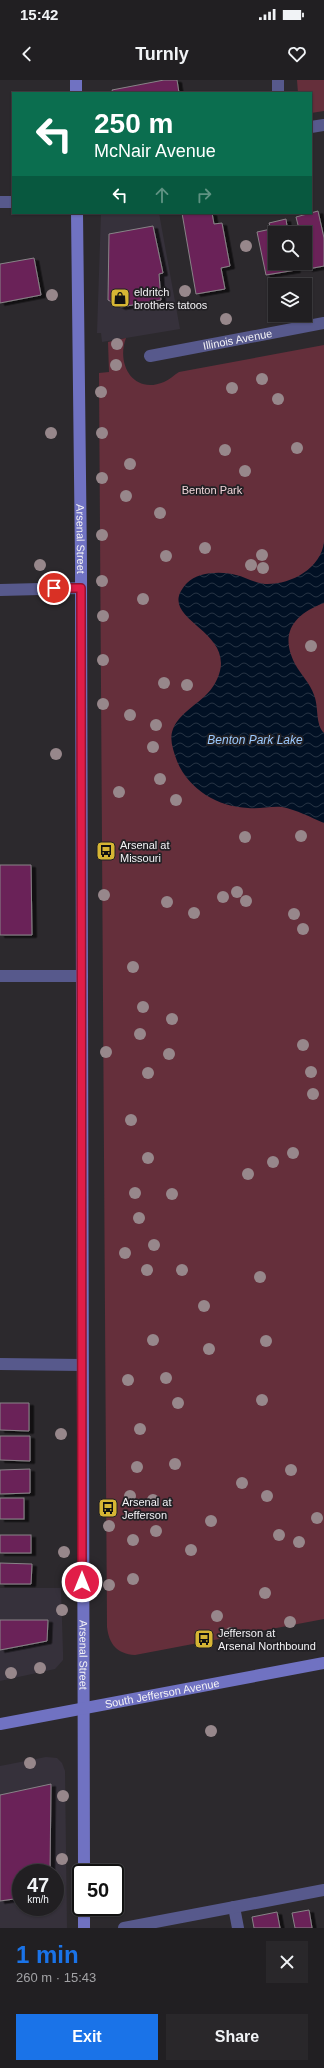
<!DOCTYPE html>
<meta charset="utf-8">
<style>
:root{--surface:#211f22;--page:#29272a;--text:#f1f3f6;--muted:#a2a2a5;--line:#3e3d40;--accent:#1a73e8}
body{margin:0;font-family:Arial,sans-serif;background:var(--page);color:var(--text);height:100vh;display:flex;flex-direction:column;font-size:15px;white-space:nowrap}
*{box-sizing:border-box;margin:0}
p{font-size:13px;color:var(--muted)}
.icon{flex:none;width:22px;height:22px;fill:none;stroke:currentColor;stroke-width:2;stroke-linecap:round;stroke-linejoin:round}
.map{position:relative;height:1848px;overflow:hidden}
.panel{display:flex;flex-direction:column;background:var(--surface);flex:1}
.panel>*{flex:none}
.hud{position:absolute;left:12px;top:12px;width:300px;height:122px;border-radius:0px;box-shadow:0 1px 3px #0004,0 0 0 1px var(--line);background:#0b6e4f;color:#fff;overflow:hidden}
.fabs{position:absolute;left:268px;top:146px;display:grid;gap:8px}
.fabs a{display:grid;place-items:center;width:44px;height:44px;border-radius:0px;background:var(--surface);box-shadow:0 1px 3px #0004,0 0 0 1px var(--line);font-size:20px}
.speed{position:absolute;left:12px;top:1784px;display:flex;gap:8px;font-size:20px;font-weight:700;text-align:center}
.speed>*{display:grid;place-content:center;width:52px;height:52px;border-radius:50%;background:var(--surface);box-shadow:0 1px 3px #0004,0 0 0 1px var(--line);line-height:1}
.speed small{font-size:10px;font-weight:400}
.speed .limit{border:2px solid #111;border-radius:6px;background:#fff;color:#111}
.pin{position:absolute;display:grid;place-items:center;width:34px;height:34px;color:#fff;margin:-17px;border:2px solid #fff;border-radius:50%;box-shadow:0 1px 4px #0007}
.me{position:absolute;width:44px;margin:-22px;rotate:0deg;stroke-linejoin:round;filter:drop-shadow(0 0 3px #0008)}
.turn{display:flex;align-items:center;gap:14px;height:84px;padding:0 16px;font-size:18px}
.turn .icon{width:52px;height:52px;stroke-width:2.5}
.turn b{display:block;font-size:28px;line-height:34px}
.lanes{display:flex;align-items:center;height:38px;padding:0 16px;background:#0003;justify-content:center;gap:20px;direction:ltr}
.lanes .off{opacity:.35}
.round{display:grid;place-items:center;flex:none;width:42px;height:42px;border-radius:0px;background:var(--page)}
.headline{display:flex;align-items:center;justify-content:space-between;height:68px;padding:0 16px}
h1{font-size:24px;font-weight:700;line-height:30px;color:var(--accent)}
.primary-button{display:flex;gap:8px;margin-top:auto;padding:8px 16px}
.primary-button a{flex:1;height:46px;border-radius:0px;background:var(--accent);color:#fff;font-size:16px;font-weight:700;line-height:46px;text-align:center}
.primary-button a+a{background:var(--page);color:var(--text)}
.status{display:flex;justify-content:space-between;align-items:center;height:28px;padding:0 20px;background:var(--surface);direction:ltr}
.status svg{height:11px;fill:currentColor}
header{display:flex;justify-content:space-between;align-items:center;height:52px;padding:0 16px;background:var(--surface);font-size:18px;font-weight:700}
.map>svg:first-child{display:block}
</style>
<div class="status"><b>15:42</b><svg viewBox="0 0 49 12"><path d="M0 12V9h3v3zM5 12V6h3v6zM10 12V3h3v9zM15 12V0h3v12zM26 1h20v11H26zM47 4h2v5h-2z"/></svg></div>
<header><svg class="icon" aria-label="back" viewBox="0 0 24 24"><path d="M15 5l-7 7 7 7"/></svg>Turnly<svg class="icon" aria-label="heart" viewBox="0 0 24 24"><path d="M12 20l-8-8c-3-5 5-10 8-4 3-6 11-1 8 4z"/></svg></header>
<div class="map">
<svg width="324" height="1848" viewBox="0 0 324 1848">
<defs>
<pattern id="water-waves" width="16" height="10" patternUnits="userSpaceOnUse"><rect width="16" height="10" fill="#011024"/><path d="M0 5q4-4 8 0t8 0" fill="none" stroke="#263344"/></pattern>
<filter id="shadow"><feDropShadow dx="4.5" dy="2.5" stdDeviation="0" flood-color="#0009"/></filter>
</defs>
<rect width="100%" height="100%" fill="#2c292d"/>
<!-- built -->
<g fill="#36313b" fill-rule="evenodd">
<polygon points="101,133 159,133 180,249 102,262 101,253 97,253"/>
<polygon points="0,1508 61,1508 63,1573 63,1580 55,1589 0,1601"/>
<path d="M46,1677L57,1678L62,1683L65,1691L67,1848H0V1686ZM21,1793H55V1827H21Z"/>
</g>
<!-- green -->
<g fill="#652f3b">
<polygon points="297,0 324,0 324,31 311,33 311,13 298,13"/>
<path d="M126,258C116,284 133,315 164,302C169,300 174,295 179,292L324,265V1539L135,1575C117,1574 109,1564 107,1547L99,293L109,292L108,262Z"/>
</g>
<!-- water -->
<path fill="url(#water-waves)" d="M324,462V523C294,534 279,553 295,584C301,595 310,603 314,615C319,627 315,644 324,653V743C310,737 297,730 282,727C271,726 259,729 248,728C218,727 188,709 177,681C173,670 169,659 173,649C181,630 204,622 214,605C247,549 150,542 187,503C198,492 221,491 236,495C245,497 255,503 265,504C290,505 321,489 324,462Z"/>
<!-- building -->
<g fill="#6a2358" stroke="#888387" filter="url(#shadow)">
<polygon points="164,0 177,0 179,13 113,13 112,10"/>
<polygon points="318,131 324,158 324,186 308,189 305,176 305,153 300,153 296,137"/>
<polygon points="182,133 212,133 214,144 222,143 230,186 221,188 225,209 196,214"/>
<polygon points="286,139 288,153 275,153 275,183 294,183 296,190 266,195 257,152 271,149 269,143"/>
<polygon points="153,146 163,193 159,194 161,220 121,227 108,220 109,154"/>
<polygon points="34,178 41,215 0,223 0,184"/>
<polygon points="0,785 31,785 32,855 0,855"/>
<polygon points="0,1323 29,1323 29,1351 0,1350"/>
<polygon points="0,1356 30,1356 30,1381 0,1380"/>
<polygon points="30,1389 30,1413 0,1414 0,1390"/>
<rect x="0" y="1418" width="24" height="21"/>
<rect x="0" y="1455" width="31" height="18"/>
<polygon points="0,1483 32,1484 31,1504 0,1504"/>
<polygon points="0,1540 48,1540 47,1561 0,1570"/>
<polygon points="51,1704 50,1793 21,1793 21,1818 0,1821 0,1715"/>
<polygon points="309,1830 312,1848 295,1848 292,1833"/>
<polygon points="277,1832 280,1848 254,1848 252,1837"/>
</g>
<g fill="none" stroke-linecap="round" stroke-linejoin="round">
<!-- service -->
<g stroke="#57598c" stroke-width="12">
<polyline points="311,47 324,45"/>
<polyline points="234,1827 238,1848"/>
<polyline points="124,1848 324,1810"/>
</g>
<!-- minor -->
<g stroke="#57598c" stroke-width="12">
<polyline points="278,0 278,13"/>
<polyline points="0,122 13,122"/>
<path id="s1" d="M150,276L324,243"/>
<polyline points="0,510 81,508"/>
<polyline points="0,896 82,896"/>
<polyline points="0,1284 82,1285"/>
</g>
<!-- secondary -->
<g stroke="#7072c2" stroke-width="12">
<polyline points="76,0 76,13"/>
<path id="s2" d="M77,133L81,483L84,1793"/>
<path id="s3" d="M0,1644L324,1583"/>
<polyline points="84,1827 84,1848"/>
</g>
</g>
<!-- trees -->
<g fill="#97878b">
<circle cx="246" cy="166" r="6"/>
<circle cx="185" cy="211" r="6"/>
<circle cx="52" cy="215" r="6"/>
<circle cx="226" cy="239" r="6"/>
<circle cx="117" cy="264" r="6"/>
<circle cx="116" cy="285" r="6"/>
<circle cx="262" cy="299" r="6"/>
<circle cx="232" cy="308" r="6"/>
<circle cx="101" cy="312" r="6"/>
<circle cx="278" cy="319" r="6"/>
<circle cx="51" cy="353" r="6"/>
<circle cx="102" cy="353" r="6"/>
<circle cx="297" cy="368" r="6"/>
<circle cx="225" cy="370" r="6"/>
<circle cx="130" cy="384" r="6"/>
<circle cx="245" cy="391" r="6"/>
<circle cx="102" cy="398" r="6"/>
<circle cx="126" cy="416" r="6"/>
<circle cx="160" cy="433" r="6"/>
<circle cx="102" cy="455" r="6"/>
<circle cx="205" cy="468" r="6"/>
<circle cx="262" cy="475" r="6"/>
<circle cx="166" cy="476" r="6"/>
<circle cx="40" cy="485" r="6"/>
<circle cx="251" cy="485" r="6"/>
<circle cx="263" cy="488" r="6"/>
<circle cx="102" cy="501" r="6"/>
<circle cx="143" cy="519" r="6"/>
<circle cx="103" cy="536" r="6"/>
<circle cx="311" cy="566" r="6"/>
<circle cx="103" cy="580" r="6"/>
<circle cx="164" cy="603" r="6"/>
<circle cx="187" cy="605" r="6"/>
<circle cx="103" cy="624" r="6"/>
<circle cx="130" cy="635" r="6"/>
<circle cx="156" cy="645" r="6"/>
<circle cx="153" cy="667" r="6"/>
<circle cx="56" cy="674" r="6"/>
<circle cx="160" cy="699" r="6"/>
<circle cx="119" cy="712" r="6"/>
<circle cx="176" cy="720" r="6"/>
<circle cx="301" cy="756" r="6"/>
<circle cx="245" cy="757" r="6"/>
<circle cx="237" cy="812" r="6"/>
<circle cx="104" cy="815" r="6"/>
<circle cx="223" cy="817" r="6"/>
<circle cx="246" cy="821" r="6"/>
<circle cx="167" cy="822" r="6"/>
<circle cx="194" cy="833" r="6"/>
<circle cx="294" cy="834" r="6"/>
<circle cx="303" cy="849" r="6"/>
<circle cx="133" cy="887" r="6"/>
<circle cx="143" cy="927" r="6"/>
<circle cx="172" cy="939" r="6"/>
<circle cx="140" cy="954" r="6"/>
<circle cx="303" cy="965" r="6"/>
<circle cx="106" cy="972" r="6"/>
<circle cx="169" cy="974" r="6"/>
<circle cx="311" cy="992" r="6"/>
<circle cx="148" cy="993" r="6"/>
<circle cx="313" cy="1014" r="6"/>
<circle cx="131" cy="1040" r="6"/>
<circle cx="293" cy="1073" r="6"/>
<circle cx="148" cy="1078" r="6"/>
<circle cx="273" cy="1082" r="6"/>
<circle cx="248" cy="1094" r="6"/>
<circle cx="135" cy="1113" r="6"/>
<circle cx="172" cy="1114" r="6"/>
<circle cx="139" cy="1138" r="6"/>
<circle cx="154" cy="1165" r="6"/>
<circle cx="125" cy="1173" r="6"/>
<circle cx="147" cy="1190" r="6"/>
<circle cx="182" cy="1190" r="6"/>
<circle cx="260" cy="1197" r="6"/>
<circle cx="204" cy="1226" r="6"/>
<circle cx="153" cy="1260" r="6"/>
<circle cx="266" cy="1261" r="6"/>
<circle cx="209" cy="1269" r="6"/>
<circle cx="166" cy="1298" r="6"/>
<circle cx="128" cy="1300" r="6"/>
<circle cx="262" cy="1320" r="6"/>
<circle cx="178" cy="1323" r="6"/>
<circle cx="140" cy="1349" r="6"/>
<circle cx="61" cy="1354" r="6"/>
<circle cx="175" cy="1384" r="6"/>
<circle cx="137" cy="1387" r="6"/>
<circle cx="291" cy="1390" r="6"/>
<circle cx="242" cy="1403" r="6"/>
<circle cx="130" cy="1416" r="6"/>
<circle cx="267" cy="1416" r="6"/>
<circle cx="153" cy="1420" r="6"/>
<circle cx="317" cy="1438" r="6"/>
<circle cx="211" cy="1441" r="6"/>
<circle cx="109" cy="1446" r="6"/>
<circle cx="156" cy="1451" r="6"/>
<circle cx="279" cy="1455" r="6"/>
<circle cx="133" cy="1460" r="6"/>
<circle cx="299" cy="1462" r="6"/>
<circle cx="191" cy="1470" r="6"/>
<circle cx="64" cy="1472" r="6"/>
<circle cx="133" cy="1499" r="6"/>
<circle cx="109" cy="1505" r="6"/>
<circle cx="265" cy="1513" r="6"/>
<circle cx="62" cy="1530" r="6"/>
<circle cx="217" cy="1536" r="6"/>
<circle cx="290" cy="1542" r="6"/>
<circle cx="231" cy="1553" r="6"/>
<circle cx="40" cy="1588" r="6"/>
<circle cx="11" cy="1593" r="6"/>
<circle cx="211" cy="1651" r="6"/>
<circle cx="30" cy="1683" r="6"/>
<circle cx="63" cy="1716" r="6"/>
<circle cx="62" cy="1779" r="6"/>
</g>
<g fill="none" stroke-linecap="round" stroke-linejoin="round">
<defs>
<polyline id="route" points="54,508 81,508 82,1502"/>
</defs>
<!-- route casing -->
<use href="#route" stroke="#92132f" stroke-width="10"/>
<!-- route -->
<use href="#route" stroke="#e11d48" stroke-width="7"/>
</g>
<!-- icons -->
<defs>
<symbol id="shop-square" viewBox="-11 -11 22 22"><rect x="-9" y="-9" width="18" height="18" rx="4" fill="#d6b534" stroke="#222024"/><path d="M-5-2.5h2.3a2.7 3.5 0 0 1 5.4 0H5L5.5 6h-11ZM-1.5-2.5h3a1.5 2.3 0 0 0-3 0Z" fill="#111"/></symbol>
<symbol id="bus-square" viewBox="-11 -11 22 22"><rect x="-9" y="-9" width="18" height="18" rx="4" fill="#d6b534" stroke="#222024"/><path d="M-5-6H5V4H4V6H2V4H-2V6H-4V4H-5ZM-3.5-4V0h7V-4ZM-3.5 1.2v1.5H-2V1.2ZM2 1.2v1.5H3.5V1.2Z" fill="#111"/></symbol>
</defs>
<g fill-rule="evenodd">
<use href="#shop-square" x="109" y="207" width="22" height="22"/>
<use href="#bus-square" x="95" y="760" width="22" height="22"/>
<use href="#bus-square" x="97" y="1417" width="22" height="22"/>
<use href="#bus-square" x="193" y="1548" width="22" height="22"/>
</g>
<g text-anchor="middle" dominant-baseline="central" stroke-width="3.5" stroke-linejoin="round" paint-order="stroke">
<!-- poi labels -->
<g font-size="11" fill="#f3f2f5" stroke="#222024" text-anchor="start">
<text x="134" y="212">eldritch<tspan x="134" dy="13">brothers tatoos</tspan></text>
<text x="120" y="765">Arsenal at<tspan x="120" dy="13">Missouri</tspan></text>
<text x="122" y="1422">Arsenal at<tspan x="122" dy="13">Jefferson</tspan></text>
<text x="218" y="1553">Jefferson at<tspan x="218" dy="13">Arsenal Northbound</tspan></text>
</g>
<!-- street labels -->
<g font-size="11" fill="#f3f2f5" stroke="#222024">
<text stroke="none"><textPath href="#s1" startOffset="89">Illinois Avenue</textPath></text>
<text stroke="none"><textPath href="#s2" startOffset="326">Arsenal Street</textPath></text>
<text stroke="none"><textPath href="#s2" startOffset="1442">Arsenal Street</textPath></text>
<text stroke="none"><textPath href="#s3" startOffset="165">South Jefferson Avenue</textPath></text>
</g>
<!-- park labels -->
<g font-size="11" fill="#efd4d8" stroke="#222024">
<text x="212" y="410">Benton Park</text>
</g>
<!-- water labels -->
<g font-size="12" font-style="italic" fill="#9bc9fe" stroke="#222024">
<text x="255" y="660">Benton Park Lake</text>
</g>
</g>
</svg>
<div class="fabs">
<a><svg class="icon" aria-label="search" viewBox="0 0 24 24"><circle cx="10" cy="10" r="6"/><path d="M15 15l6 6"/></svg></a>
<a><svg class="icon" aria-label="layers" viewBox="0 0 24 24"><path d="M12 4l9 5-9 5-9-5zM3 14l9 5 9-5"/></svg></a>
</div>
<div class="speed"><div>47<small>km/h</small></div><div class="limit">50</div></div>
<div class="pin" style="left:54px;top:508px;background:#d93025"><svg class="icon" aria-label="arrive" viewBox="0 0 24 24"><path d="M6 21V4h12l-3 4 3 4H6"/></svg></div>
<svg class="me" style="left:82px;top:1502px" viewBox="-20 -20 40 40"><circle r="17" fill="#e11d48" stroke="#fff" stroke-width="3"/><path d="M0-11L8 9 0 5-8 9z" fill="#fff"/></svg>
<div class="hud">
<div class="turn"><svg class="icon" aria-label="left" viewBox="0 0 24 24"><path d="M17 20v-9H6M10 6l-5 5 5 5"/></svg><div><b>250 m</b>McNair Avenue</div></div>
<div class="lanes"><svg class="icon" aria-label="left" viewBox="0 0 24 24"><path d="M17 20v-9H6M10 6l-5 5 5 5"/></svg><svg class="icon off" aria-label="ahead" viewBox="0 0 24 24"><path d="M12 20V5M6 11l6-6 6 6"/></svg><svg class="icon off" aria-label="right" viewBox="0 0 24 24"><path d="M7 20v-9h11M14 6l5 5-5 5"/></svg></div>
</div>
</div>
<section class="panel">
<div class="headline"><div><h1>1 min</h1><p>260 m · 15:43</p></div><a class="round"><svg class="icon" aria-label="close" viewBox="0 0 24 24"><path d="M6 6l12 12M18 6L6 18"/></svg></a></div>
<div class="primary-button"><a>Exit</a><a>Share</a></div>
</section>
